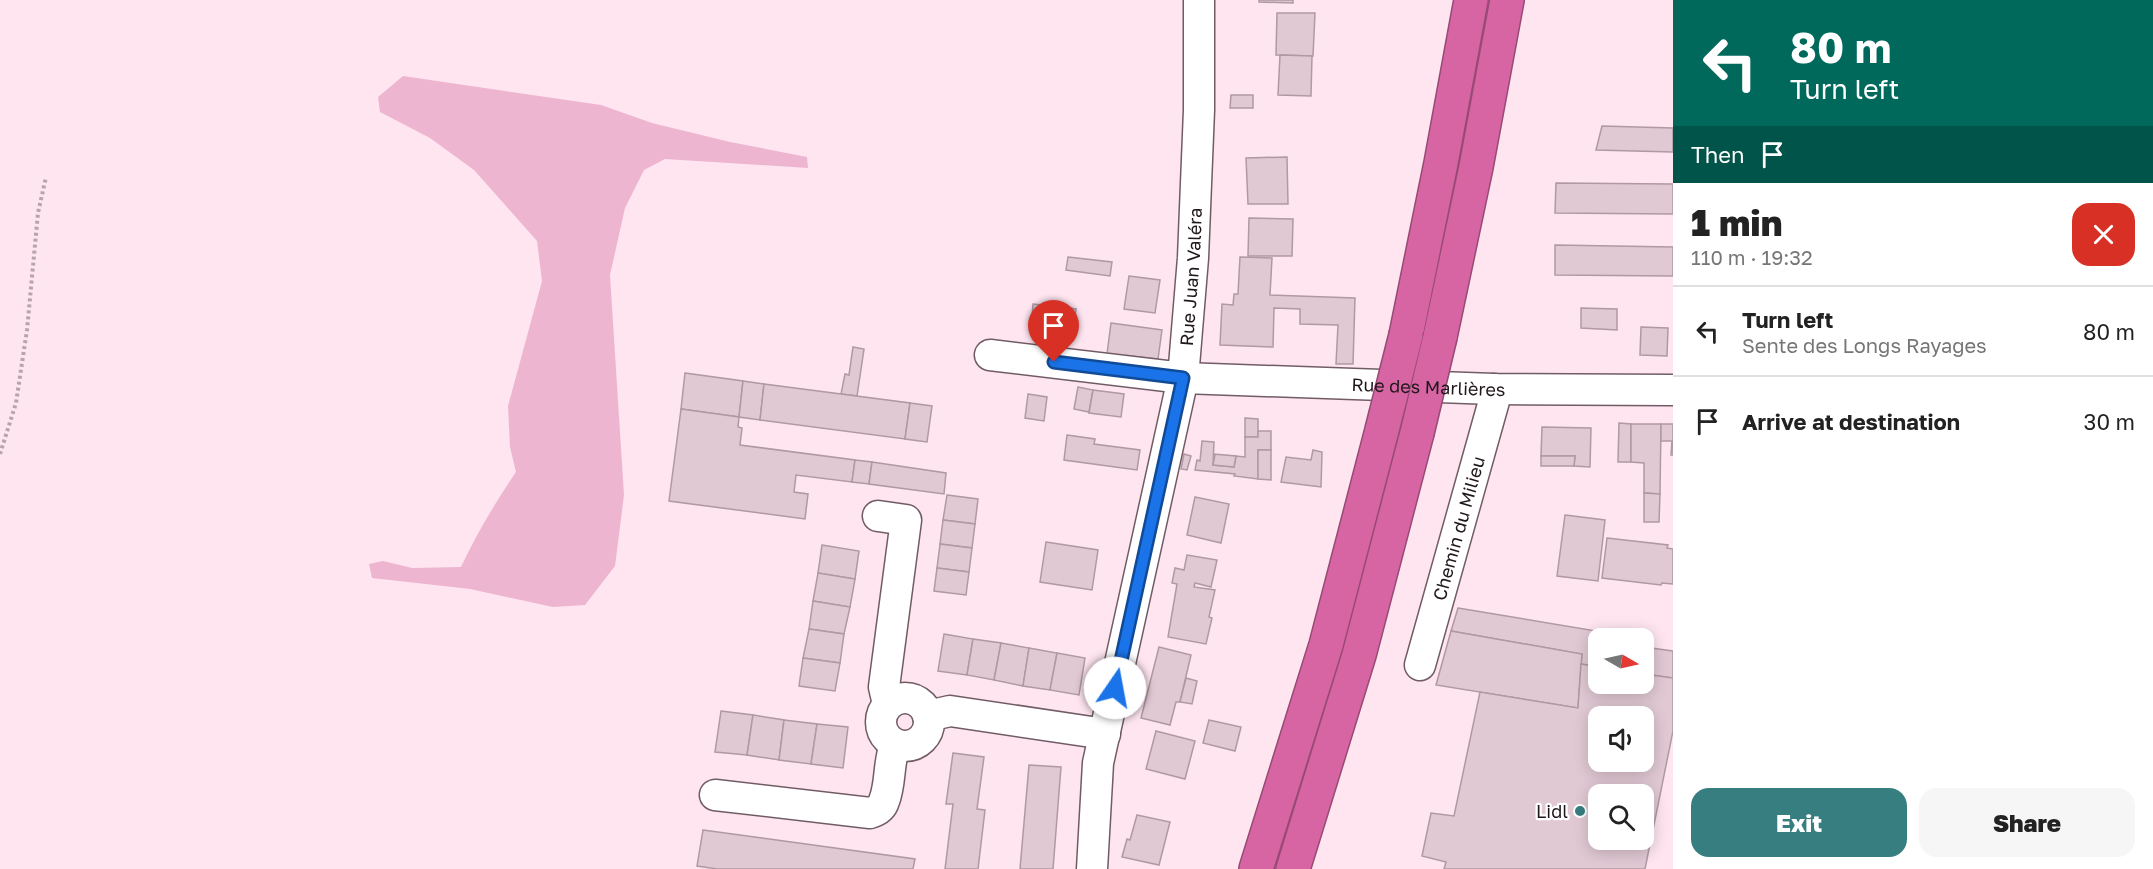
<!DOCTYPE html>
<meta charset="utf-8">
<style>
:root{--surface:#fff;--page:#f6f6f6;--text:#222;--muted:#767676;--line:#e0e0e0;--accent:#367e80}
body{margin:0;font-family:"Golos Text",sans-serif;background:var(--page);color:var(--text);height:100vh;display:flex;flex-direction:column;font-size:22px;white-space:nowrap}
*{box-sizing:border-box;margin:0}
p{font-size:20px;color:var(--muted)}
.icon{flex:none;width:33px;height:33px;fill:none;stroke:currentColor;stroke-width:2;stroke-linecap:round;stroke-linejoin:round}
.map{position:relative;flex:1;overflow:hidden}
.details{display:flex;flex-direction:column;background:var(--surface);width:480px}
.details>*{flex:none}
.hud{background:#00695c;color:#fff;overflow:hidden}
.needle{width:39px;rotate:99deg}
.tools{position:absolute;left:1588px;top:628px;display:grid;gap:12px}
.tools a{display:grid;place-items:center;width:66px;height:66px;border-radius:12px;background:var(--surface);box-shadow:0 3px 15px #0003;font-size:30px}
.pin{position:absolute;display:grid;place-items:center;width:51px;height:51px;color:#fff;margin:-62px -26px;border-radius:50% 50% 50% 0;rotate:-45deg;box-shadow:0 0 6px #0007}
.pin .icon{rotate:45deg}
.me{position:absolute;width:66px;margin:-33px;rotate:12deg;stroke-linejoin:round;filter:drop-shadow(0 0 4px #0008)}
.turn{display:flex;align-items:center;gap:21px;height:126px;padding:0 18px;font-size:27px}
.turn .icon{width:78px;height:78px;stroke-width:2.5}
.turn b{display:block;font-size:42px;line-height:51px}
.then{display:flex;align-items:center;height:57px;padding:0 18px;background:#0003;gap:12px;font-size:22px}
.round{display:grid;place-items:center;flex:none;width:63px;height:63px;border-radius:18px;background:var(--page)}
.head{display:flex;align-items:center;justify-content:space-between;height:102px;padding:0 18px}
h1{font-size:36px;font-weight:800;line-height:45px}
.button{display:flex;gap:12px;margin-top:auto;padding:12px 18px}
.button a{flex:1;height:69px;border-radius:18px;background:var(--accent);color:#fff;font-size:24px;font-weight:800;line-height:69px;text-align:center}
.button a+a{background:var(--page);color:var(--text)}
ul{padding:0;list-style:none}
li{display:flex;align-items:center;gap:18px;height:90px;padding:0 18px;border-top:2px solid var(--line)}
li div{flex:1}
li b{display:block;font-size:22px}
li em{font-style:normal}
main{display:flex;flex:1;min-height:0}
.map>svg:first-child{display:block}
</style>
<main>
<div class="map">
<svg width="1673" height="869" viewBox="0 0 1673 869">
<rect width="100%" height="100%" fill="#fee5f0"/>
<!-- green -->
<path fill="#eeb5d1" d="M403,76L601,105L652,123L730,142L807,157L808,168L665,159L644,170L625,208L610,275L624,495L615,566L585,605L553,607L470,589L372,578L369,564L383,561L412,568L461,567C477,533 495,503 516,472L510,447L508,406L542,281L537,241L474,170L430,138L380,112L378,97Z"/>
<!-- building -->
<g fill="#e1c9d4" stroke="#b099a3" stroke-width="1.5" fill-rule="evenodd">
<polygon points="1259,0 1293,0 1293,3 1259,2"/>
<polygon points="1277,13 1315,13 1313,56 1276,55"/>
<polygon points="1280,55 1312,56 1311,96 1278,95"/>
<polygon points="1231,95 1253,95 1253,108 1230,108"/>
<polygon points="1602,126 1673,128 1673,152 1596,150"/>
<polygon points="1287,157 1288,204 1248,204 1246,158"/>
<polygon points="1556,183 1673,184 1673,214 1555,213"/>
<polygon points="1249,218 1293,219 1292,256 1248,256"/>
<polygon points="1555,245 1673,247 1673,276 1555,275"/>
<polygon points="1068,257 1112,262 1110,276 1066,270"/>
<polygon points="1240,257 1272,258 1270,295 1355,298 1353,364 1336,364 1338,325 1300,324 1300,309 1274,308 1273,347 1220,345 1222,304 1233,305 1234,294 1238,294"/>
<polygon points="1129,276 1160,280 1155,313 1124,309"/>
<polygon points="1033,304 1076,309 1074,323 1032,318"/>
<polygon points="1581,308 1617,309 1617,330 1581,328"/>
<polygon points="1111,323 1162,330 1158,359 1130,356 1129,367 1081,361 1083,351 1107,354"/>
<polygon points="1641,327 1668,328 1667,356 1640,355"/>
<polygon points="853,347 864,349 857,396 841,394 845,374 849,375"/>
<polygon points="685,373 743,381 739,417 681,409"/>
<polygon points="743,381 764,384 760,420 739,417"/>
<polygon points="764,384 910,403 905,439 760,420"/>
<polygon points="1078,387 1093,390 1089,412 1074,409"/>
<polygon points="1093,390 1124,394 1121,417 1089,413"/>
<polygon points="1028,394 1047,397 1044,421 1025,418"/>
<polygon points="910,403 932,406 927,442 905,439"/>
<polygon points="681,409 739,417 738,427 742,428 740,445 855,460 852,482 796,475 794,492 808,494 805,519 669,501"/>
<polygon points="1245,418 1258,419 1258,437 1245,437"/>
<polygon points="1619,423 1631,424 1631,462 1618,462"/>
<polygon points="1631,424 1661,424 1660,494 1644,493 1644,463 1631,462"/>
<polygon points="1661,424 1673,424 1673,455 1671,455 1672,441 1661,441"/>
<polygon points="1542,427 1591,428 1590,467 1574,466 1575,456 1541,456"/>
<polygon points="1258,431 1271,431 1271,450 1258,450 1258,479 1234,476 1235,474 1195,470 1197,460 1200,461 1202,441 1214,442 1213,465 1234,467 1236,456 1245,457 1245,437 1258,437"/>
<polygon points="1067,435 1095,439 1094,444 1140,450 1137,470 1064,460"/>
<polygon points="1258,450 1271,450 1271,480 1258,479"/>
<polygon points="1313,450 1322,452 1321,487 1281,482 1286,457 1311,460"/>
<polygon points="1184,454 1191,456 1187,470 1181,469"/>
<polygon points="1213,454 1236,456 1234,467 1213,465 1215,455"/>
<polygon points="1541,456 1575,456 1574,466 1541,466"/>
<polygon points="855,460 872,462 869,484 852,482"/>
<polygon points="872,462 946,473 944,494 869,484"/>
<polygon points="1644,493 1660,494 1659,522 1644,522"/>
<polygon points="947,495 978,499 975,524 943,520"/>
<polygon points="1195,497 1229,504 1221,543 1187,535"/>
<polygon points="1565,515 1605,520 1598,581 1557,576"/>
<polygon points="943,520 975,524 972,548 940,544"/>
<polygon points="1607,538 1668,545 1667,548 1673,549 1673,584 1662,583 1661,585 1602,578"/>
<polygon points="1046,542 1098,550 1092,590 1040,582"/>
<polygon points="940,544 972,548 969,572 937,568"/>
<polygon points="822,545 859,551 855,579 818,573"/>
<polygon points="1187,555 1217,560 1211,587 1195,583 1194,587 1215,590 1209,617 1212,618 1206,644 1168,637 1177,584 1172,583 1175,568 1184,570"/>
<polygon points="937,568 969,572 966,595 934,591"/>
<polygon points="818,573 855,579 850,607 813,601"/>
<polygon points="813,601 850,607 844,634 809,629"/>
<polygon points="1458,608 1626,636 1625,639 1599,639 1599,667 1581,664 1582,654 1451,631"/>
<polygon points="809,629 844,634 840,663 803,658"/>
<polygon points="1451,631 1582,654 1578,708 1436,685"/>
<polygon points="944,634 973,639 967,675 938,671"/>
<polygon points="973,639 1001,643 994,680 967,675"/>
<polygon points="1001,643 1029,648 1023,686 994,680"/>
<polygon points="1159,647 1191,655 1180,702 1176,702 1170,725 1141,718"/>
<polygon points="1644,647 1673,651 1673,678 1644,674"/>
<polygon points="1029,648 1057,653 1050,690 1023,686"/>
<polygon points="1057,653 1085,658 1079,695 1050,690"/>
<polygon points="803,658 840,663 835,691 799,686"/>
<path d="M1581,664L1599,667V684H1644V674L1673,678V731L1645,869H1444L1446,862L1422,856L1431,813L1454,816L1480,692L1578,708ZM1599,717H1644V762H1599ZM1599,795H1644V840H1599Z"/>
<polygon points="1186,678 1197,681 1192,704 1180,702"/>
<polygon points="721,711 753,715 747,755 715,752"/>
<polygon points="753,715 784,720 779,760 747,755"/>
<polygon points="784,720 817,724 811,764 779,760"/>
<polygon points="1209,720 1241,727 1235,751 1203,743"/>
<polygon points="817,724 848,727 843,768 811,764"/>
<polygon points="1156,731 1195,741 1185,779 1146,769"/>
<polygon points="953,753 984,757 977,809 985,810 978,869 945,869 953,804 946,804"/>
<polygon points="1029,765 1061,767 1053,869 1020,869"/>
<polygon points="1137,815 1170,822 1159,865 1122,857 1127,839 1130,840"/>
<polygon points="703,830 915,859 913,869 717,869 697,866"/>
</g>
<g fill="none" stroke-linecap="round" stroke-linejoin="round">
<defs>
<g id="minor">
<path id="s1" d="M990,355L1183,378L1494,389L1673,390"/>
<polyline points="878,516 906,520 884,687 888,704"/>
<path id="s2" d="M1420,665L1494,401V389"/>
<circle cx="905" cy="722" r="24"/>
<polyline points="928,716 950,711 1105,734"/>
<path d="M715,795L870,813C877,811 882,808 884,801C891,784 888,763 895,745"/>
<path id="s3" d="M1092,869L1098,763L1183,378L1193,258L1199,110V0"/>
</g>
<g id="highway">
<polyline points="1406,335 1441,163 1471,0"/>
<polyline points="1440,337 1476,167 1507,0"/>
<polyline points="1256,869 1326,645 1382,430"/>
<polyline points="1293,869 1359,655 1417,433"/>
</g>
</defs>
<!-- minor casing -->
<use href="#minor" stroke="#715c66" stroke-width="33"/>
<!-- highway casing -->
<use href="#highway" stroke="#974a74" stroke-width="36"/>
<!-- path -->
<polyline stroke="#b8a4ad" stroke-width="4" stroke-dasharray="3 3" stroke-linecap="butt" points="0,454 16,403 27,330 38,213 46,177"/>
<!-- minor -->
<use href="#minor" stroke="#fff" stroke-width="30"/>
<!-- highway -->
<use href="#highway" stroke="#d765a4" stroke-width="33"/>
<defs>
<g id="highway-bridge">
<polyline points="1382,430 1406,335"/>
<polyline points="1417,433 1440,337"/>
</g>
</defs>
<!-- highway-bridge casing -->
<use href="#highway-bridge" stroke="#974a74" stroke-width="36" stroke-linecap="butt"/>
<!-- highway-bridge -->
<use href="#highway-bridge" stroke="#d765a4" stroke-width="33"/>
</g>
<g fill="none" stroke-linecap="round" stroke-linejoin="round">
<defs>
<polyline id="route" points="1054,362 1183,378 1115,688"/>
</defs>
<!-- route casing -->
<use href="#route" stroke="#114b97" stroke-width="15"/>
<!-- route -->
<use href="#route" stroke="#1a73e8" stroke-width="10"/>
</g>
<!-- markers -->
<circle fill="#367e80" stroke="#fff" stroke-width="2" cx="1580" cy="811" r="6"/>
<g text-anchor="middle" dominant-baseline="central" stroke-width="4.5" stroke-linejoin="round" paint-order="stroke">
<!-- street labels -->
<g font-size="18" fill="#20171b" stroke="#fff">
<text stroke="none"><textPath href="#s3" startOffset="602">Rue Juan Valéra</textPath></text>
<text stroke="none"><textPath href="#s1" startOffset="440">Rue des Marlières</textPath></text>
<text stroke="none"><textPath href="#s2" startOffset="142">Chemin du Milieu</textPath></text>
</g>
<!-- poi labels -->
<g font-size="18" fill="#20171b" stroke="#fff" text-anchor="end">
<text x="1568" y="811">Lidl</text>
</g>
</g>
</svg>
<div class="tools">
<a><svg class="needle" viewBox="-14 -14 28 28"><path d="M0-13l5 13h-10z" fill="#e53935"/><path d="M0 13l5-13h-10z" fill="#767676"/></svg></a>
<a><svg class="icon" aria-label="sound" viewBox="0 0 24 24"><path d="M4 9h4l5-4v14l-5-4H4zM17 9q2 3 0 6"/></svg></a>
<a><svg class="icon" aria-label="search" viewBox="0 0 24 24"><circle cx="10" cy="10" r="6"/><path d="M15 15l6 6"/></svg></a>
</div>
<div class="pin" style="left:1054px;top:362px;background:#d93025"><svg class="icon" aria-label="arrive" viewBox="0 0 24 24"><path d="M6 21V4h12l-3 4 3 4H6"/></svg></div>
<svg class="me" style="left:1115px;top:688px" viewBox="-20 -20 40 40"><circle r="19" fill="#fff"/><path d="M0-13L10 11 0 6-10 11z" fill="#1a73e8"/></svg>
</div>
<section class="details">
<div class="hud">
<div class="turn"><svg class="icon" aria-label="left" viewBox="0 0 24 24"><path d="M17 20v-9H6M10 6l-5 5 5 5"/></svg><div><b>80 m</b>Turn left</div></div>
<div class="then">Then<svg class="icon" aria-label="arrive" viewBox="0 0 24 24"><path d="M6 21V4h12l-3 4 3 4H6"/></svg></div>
</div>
<div class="head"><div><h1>1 min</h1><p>110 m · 19:32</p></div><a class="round" style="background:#d93025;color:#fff"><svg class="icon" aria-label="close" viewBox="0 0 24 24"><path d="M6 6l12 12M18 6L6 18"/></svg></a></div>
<ul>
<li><svg class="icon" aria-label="left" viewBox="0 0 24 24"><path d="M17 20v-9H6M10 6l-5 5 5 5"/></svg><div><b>Turn left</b><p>Sente des Longs Rayages</p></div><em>80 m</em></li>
<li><svg class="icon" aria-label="arrive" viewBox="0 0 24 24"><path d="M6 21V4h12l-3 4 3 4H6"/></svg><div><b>Arrive at destination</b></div><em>30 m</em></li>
</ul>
<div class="button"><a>Exit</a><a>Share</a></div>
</section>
</main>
